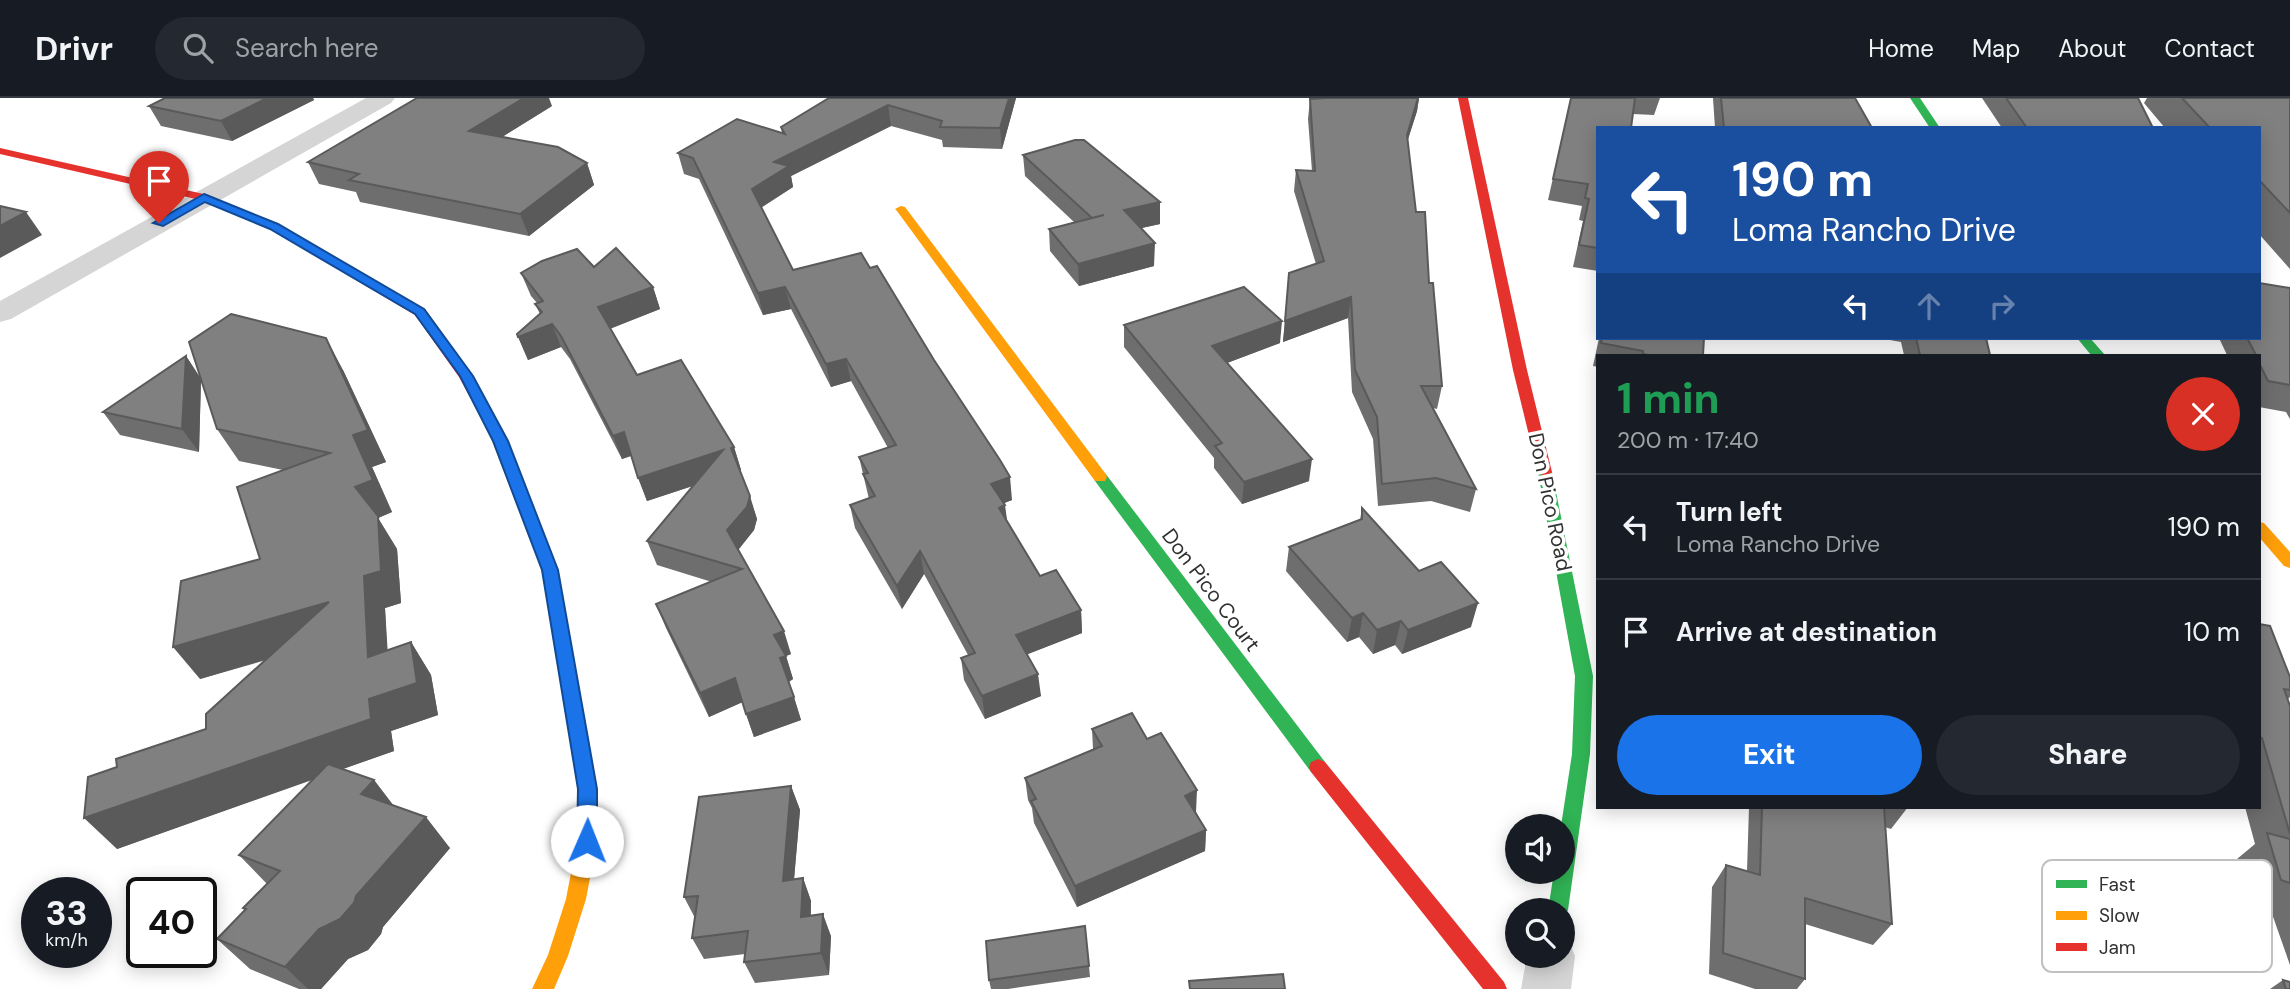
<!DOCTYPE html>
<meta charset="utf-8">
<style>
:root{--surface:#171b24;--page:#242831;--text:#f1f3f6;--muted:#9ea1a6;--line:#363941;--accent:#1a73e8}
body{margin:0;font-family:"DM Sans",sans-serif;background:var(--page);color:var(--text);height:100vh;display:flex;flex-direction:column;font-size:26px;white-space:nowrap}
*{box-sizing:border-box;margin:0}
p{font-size:23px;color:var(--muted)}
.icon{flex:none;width:38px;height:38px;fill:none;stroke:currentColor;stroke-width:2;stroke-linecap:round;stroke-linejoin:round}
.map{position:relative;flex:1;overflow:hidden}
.drawer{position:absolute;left:1596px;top:256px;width:665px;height:455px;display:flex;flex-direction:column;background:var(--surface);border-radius:0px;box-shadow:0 4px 18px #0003}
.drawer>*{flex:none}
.hud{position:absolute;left:1596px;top:28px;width:665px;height:214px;border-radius:0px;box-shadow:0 4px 18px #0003;background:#1a4fa0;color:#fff;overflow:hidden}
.tools{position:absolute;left:1505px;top:716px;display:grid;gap:14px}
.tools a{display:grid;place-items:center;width:70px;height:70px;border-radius:50%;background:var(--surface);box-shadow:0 4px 18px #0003;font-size:35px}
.speed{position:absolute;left:21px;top:779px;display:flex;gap:14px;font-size:35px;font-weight:700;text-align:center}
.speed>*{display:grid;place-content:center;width:91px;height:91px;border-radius:50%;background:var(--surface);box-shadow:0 4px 18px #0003;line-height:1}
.speed small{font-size:18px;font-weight:400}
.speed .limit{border:4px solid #111;border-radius:10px;background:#fff;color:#111}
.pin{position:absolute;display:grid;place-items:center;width:60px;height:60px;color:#fff;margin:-72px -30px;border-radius:50% 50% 50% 0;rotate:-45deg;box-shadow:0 0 7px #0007}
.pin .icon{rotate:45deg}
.me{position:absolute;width:77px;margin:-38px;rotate:1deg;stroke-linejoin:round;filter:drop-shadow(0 0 5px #0008)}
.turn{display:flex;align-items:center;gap:24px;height:147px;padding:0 21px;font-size:32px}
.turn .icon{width:91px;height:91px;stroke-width:2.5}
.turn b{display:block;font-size:49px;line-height:60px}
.lanes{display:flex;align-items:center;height:66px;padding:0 21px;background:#0003;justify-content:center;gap:35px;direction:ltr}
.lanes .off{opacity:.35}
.round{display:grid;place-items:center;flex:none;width:74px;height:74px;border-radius:37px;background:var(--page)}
.overview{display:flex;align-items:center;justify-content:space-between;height:119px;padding:0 21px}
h1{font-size:42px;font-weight:800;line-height:52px;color:#1e9e55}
.button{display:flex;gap:14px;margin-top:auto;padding:14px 21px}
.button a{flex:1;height:80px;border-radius:42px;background:var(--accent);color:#fff;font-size:28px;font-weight:800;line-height:80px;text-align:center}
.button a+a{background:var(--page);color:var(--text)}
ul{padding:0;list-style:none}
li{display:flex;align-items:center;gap:21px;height:105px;padding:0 21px;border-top:2px solid var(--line)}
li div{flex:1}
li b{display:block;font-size:26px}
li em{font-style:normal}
header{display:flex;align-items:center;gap:42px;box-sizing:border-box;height:98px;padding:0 35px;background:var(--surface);border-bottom:2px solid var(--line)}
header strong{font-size:33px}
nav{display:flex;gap:38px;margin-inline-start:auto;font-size:24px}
.search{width:490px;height:63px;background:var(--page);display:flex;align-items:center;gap:18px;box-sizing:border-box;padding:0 24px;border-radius:38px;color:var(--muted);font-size:26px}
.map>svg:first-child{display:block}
</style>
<header>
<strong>Drivr</strong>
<div class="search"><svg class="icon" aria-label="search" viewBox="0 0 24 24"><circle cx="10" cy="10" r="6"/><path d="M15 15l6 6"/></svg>Search here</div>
<nav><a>Home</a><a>Map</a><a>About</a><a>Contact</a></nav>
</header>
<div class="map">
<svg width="2290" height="891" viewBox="0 0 2290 891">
<rect width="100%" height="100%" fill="#fff"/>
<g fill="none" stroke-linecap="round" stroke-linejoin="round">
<!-- street -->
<g fill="#d5d5d5" fill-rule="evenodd">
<polygon points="366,0 395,0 391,5 11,221 0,224 0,203"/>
<polygon points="1563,840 1568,842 1575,858 1571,891 1521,891 1527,858 1563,858"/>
</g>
<!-- fast -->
<g fill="#30b455" fill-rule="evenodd">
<polygon points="1910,0 1920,0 1940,30 1930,30"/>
<polygon points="2077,240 2090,240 2105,257 2091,257"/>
<polygon points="1545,369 1552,374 1593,578 1590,656 1568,812 1563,820 1563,812 1548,812 1554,774 1563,774 1563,728 1561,728 1572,656 1575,578 1538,374"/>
<polygon points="1100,374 1105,375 1325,664 1327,669 1325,674 1318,677 1311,674 1095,383 1093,379"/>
</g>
<!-- slow -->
<g fill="#ff9f0a" fill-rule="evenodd">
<polygon points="901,108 905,109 1105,375 1107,379 1105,383 1095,383 897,113 895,111"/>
<polygon points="496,330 503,335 558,472 597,691 597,743 586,801 568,858 554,891 532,891 548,857 566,801 577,743 579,691 542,472 489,335"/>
<polygon points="2259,424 2264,425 2290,454 2290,470 2284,468 2259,439"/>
</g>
<!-- jam -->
<g fill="#e5322d" fill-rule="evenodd">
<polygon points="1458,0 1468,0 1527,272 1552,374 1545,379 1538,374 1513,272"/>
<polygon points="0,50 208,97 278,127 425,211 473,278 503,335 501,338 491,338 459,279 415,217 270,131 200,102 0,56"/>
<polygon points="1318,661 1325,664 1504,884 1507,891 1483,891 1311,674 1309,669 1311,664"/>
</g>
</g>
<!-- wall -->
<g fill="#6e6e6e">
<polygon points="165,0 313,0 314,2 232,43 161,28 149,8"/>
<polygon points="829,0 1016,0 1002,51 943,49 942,42 891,28 791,78 793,89 761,110 793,172 1012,402 1004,405 1007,423 1040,478 1081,512 1082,535 1027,556 1041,598 985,621 964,582 961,560 968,557 924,476 902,511 855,430 850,407 869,401 859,359 888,350 851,283 831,289 791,211 763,217 699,81 684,76 678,55 782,36 781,29"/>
<polygon points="1328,0 1419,0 1417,13 1407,44 1416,114 1429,185 1442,288 1437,311 1433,310 1476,391 1470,414 1431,403 1378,408 1373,341 1352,294 1348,220 1283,244 1289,175 1316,166 1294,93 1296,72 1312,73 1308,21 1310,1"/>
<polygon points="1571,0 1660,0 1654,17 1633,16 1598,30 1598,173 1573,169 1583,123 1579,122 1582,108 1548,102"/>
<polygon points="1713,0 1855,0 1872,30 1715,30"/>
<polygon points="1982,0 2138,0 2153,30 2002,30"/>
<polygon points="2147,0 2290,0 2290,171 2259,136 2259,30 2165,30 2144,5"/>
<polygon points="552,8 502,39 587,65 594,87 529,138 360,104 356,94 319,86 308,64"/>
<polygon points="1023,57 1160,126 1141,130 1154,168 1079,188 1050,153 1049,131 1074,124 1025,78"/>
<polygon points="594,169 653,189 660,211 610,231 637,277 734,349 741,372 740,372 757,421 754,432 738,452 791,556 786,558 793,581 789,584 801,622 754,639 742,604 709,619 666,530 656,506 712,484 657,467 647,443 693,388 647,403 631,358 622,361 570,261 561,249 528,262 527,259 517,236 540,216 535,206 537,205 531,198 521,175"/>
<polygon points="2290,190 2290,321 2286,314 2259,309 2259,257 2227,257 2219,240 2259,240"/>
<polygon points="1124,227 1280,245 1227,265 1309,383 1242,406 1214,370 1214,360 1124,249"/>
<polygon points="1599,240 1704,240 1703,257 1598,257 1598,269 1593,268"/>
<polygon points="1879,240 1986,240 1990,257 1904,257 1901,244"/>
<polygon points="186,258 201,281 199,354 120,337 103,314"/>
<polygon points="343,272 386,364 372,369 392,414 378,420 397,451 401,505 385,510 387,552 411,544 431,577 438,617 391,633 394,653 342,671 374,682 394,708 450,750 383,829 381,836 368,852 348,861 321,891 299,891 250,871 217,841 245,811 243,810 267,786 239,757 313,681 117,751 117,669 206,631 266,562 200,581 260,461 283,372 239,363 217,331"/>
<polygon points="1362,410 1419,473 1471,529 1402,556 1395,547 1373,556 1359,539 1347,544 1286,473 1289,449 1360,422"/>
<polygon points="2259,526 2290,579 2290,599 2288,601 2290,608 2290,867 2271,813 2250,807 2237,761 2255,746 2245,709 2259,709"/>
<polygon points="1092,631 1147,641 1196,714 1206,732 1205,753 1077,809 1034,725 1032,710 1028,702 1025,680 1093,651"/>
<polygon points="791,688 800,712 794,781 803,780 811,803 811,817 831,838 829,877 755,885 744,864 745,856 704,861 692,840 695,820 684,799"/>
<polygon points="1749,709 1908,709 1891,731 1885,729 1892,826 1873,847 1805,826 1805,881 1797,891 1755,891 1709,876 1712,789 1726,767 1747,773"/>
<polygon points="1089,868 1090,879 1008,891 991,891 989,882"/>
<polygon points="2283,882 2290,891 2270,891"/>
</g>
<!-- shaded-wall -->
<g fill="#5a5a5a">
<polygon points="267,0 313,0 314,2 232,43 221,23"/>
<polygon points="524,0 549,0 552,8 478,54 469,33"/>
<polygon points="1009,0 1016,0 1002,51 1000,30"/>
<polygon points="1418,0 1419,0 1417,13 1403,57 1407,37"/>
<polygon points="888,7 891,28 791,78 793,89 757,112 752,91 774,64"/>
<polygon points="587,65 594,87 529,138 520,116"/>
<polygon points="1160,104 1160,126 1124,134 1124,112"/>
<polygon points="26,114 42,137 0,160 0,128"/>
<polygon points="1155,145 1154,168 1079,188 1078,166"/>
<polygon points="653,189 660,211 606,232 598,209"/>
<polygon points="785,189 791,211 763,217 758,195"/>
<polygon points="1351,199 1348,220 1283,244 1285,223"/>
<polygon points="1282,223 1280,245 1211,271 1212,248"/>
<polygon points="552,226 561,249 528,262 518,239"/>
<polygon points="326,240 343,272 386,364 372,369 392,414 378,420 397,451 401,505 385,510 390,591 368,559 355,389"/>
<polygon points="186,258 201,281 199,354 182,331"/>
<polygon points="846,261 851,283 831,289 826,266"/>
<polygon points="624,334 633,357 622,361 613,338"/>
<polygon points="734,349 741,372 738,373 731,350"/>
<polygon points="723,352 731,375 647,403 638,380"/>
<polygon points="1312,361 1309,383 1242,406 1244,384"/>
<polygon points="1010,379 1012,402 994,409 991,386"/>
<polygon points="750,398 757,421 754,432 735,456 727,432"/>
<polygon points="1005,407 1008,430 999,410"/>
<polygon points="920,453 924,476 902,511 897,488"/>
<polygon points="329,504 351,536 200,581 173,549"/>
<polygon points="1478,505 1471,529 1402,556 1408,532"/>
<polygon points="1081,512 1082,535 1018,560 1016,537"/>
<polygon points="1363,515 1359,539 1347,544 1352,520"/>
<polygon points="1401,523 1395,547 1373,556 1377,532"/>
<polygon points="784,533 791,556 786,558 793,581 788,584 780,560 774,537"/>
<polygon points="411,544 431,577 438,617 391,633 394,653 117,751 84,720 369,601"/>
<polygon points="1038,576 1041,598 985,621 982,598"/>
<polygon points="735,580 743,604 709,619 700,595"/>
<polygon points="794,599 801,622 754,639 746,616"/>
<polygon points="374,682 398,714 361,696"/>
<polygon points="791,688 800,712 792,805 783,783"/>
<polygon points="1197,692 1196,714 1184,719 1185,698"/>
<polygon points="426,719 450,750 383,829 381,836 368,852 348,861 321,891 308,891 285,869 319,831 356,798"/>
<polygon points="1206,732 1205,753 1077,809 1075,788"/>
<polygon points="803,780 811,803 809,841 801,819"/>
<polygon points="823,816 831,838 829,877 821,855"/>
</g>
<!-- building -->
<g fill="#808080" stroke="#5a5a5a" stroke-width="2">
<polygon points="165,0 267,0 221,23 149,8"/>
<polygon points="417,0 524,0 469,33 558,49 587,65 520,116 349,82 359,76 308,64"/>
<polygon points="829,0 1009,0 1000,30 940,29 942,23 888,7 774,64 789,68 752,91 793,172 861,155 870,170 877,168 934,262 1000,362 1010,379 991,386 1005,407 999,410 1040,478 1056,472 1081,512 1016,537 1038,576 982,598 961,560 975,555 920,453 897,488 850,407 875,398 863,376 868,375 859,359 896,347 846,261 826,266 785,189 758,195 693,60 678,55 737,21 785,36 781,29"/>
<polygon points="1328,0 1418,0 1407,37 1416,114 1425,114 1429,185 1433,185 1442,288 1421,288 1476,391 1436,380 1382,386 1377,319 1355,272 1351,199 1285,223 1289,175 1324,163 1296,72 1315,73 1310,1"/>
<polygon points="1571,0 1635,0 1631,30 1598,30 1598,150 1579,147 1589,101 1585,100 1588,86 1553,81"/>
<polygon points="1721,0 1855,0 1872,30 1724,30"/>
<polygon points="2006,0 2138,0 2153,30 2027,30"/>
<polygon points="2182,0 2290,0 2290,115 2259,82 2259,30 2210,30"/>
<polygon points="1075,42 1084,42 1160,104 1124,112 1155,145 1078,166 1049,131 1104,117 1092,120 1023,57"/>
<polygon points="0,108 26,114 0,128"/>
<polygon points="616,150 653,189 598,209 637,277 681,262 734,349 731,350 750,398 747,409 727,432 784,533 774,537 786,558 780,560 794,599 746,616 735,580 700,595 656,506 742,471 647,443 723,352 638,380 624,334 613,338 561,238 552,226 518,239 517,236 542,214 535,206 543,203 521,175 542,163 577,151 594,169"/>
<polygon points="2259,185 2290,190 2290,287 2268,283 2259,265 2259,257 2256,257 2247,240 2259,240"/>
<polygon points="1244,189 1282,223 1212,248 1312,361 1244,384 1215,348 1222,345 1124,227"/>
<polygon points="231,216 326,240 368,332 353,337 373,382 355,389 378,418 381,473 364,478 368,559 411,544 417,585 369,601 371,621 84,720 88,679 117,669 116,661 206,631 206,616 329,504 173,549 181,483 260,461 237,389 330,355 217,331 189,244"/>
<polygon points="1602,240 1704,240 1703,257 1648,257 1643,256 1643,253 1601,245"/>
<polygon points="1916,240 1986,240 1990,257 1920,257"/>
<polygon points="186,258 182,331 103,314"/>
<polygon points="1362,410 1419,473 1441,464 1478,505 1408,532 1401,523 1377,532 1363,515 1352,520 1289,449 1362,421"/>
<polygon points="2259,526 2270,528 2290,579 2290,592 2284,591 2290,608 2290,736 2262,640 2259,639"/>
<polygon points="1132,615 1147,641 1161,635 1197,692 1185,698 1206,732 1075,788 1031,703 1036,701 1025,680 1102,648 1092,631"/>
<polygon points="328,666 374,682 361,696 426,719 356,798 354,805 340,821 319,831 285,869 217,841 246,811 243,810 280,773 239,757"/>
<polygon points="791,688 783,783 803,780 801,819 823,816 821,855 744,864 748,833 692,840 698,798 684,799 699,699"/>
<polygon points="1762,709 1884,709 1892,826 1805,800 1805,881 1723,855 1726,767 1760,777"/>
<polygon points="2267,735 2290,741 2290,785 2281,782"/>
<polygon points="1085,828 1089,868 989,882 986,843"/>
<polygon points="1283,876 1285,891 1190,891 1189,883"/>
<polygon points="2283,882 2290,884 2290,891 2286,891"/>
</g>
<!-- route -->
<polygon fill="#1a73e8" stroke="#114b97" stroke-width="2" points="204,96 278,126 424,211 473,278 508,343 558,472 597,691 597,743 594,749 587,752 580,749 577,743 578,691 542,472 493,343 460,278 415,216 270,131 205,104 163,128 153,125"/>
<g text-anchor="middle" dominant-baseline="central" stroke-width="7" stroke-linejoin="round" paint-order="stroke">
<!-- street labels -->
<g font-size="21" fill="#313131" stroke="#fff">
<text transform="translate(1550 404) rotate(78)">Don Pico Road</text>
<text transform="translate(1211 492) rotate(53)">Don Pico Court</text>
</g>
</g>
<!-- legend -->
<rect x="2042" y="762" width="230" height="112" rx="10" fill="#fff" stroke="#c1c1c1" stroke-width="2"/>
<rect x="2056" y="782" width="31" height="8" fill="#30b455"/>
<rect x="2056" y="813" width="31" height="9" fill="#ff9f0a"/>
<rect x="2056" y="845" width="31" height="8" fill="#e5322d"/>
<g font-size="19" fill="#313131">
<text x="2099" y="793">Fast</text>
<text x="2099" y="824">Slow</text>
<text x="2099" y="856">Jam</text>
</g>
</svg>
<div class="tools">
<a><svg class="icon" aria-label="sound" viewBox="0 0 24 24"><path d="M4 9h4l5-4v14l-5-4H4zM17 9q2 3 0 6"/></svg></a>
<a><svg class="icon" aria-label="search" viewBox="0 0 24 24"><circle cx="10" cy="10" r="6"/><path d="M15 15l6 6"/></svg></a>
</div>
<div class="speed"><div>33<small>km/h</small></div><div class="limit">40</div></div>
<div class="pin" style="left:159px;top:125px;background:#d93025"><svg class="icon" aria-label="arrive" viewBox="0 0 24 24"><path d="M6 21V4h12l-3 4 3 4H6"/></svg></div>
<svg class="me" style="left:587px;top:743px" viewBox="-20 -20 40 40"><circle r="19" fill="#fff"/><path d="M0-13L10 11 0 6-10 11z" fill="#1a73e8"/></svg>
<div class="hud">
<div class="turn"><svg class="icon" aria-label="left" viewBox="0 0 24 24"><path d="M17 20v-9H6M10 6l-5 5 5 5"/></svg><div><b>190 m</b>Loma Rancho Drive</div></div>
<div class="lanes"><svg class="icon" aria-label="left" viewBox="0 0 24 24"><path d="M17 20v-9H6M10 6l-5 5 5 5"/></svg><svg class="icon off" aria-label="ahead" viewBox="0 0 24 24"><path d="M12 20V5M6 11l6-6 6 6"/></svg><svg class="icon off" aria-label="right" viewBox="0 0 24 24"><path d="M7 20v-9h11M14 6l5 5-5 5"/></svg></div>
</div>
<section class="drawer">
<div class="overview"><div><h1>1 min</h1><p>200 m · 17:40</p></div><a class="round" style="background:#d93025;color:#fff"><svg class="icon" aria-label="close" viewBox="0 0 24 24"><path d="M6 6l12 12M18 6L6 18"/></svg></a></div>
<ul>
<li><svg class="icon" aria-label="left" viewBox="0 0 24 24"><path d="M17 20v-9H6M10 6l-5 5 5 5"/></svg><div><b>Turn left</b><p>Loma Rancho Drive</p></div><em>190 m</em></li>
<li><svg class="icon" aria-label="arrive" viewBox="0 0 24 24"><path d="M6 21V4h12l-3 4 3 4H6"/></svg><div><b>Arrive at destination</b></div><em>10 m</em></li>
</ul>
<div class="button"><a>Exit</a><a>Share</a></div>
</section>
</div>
